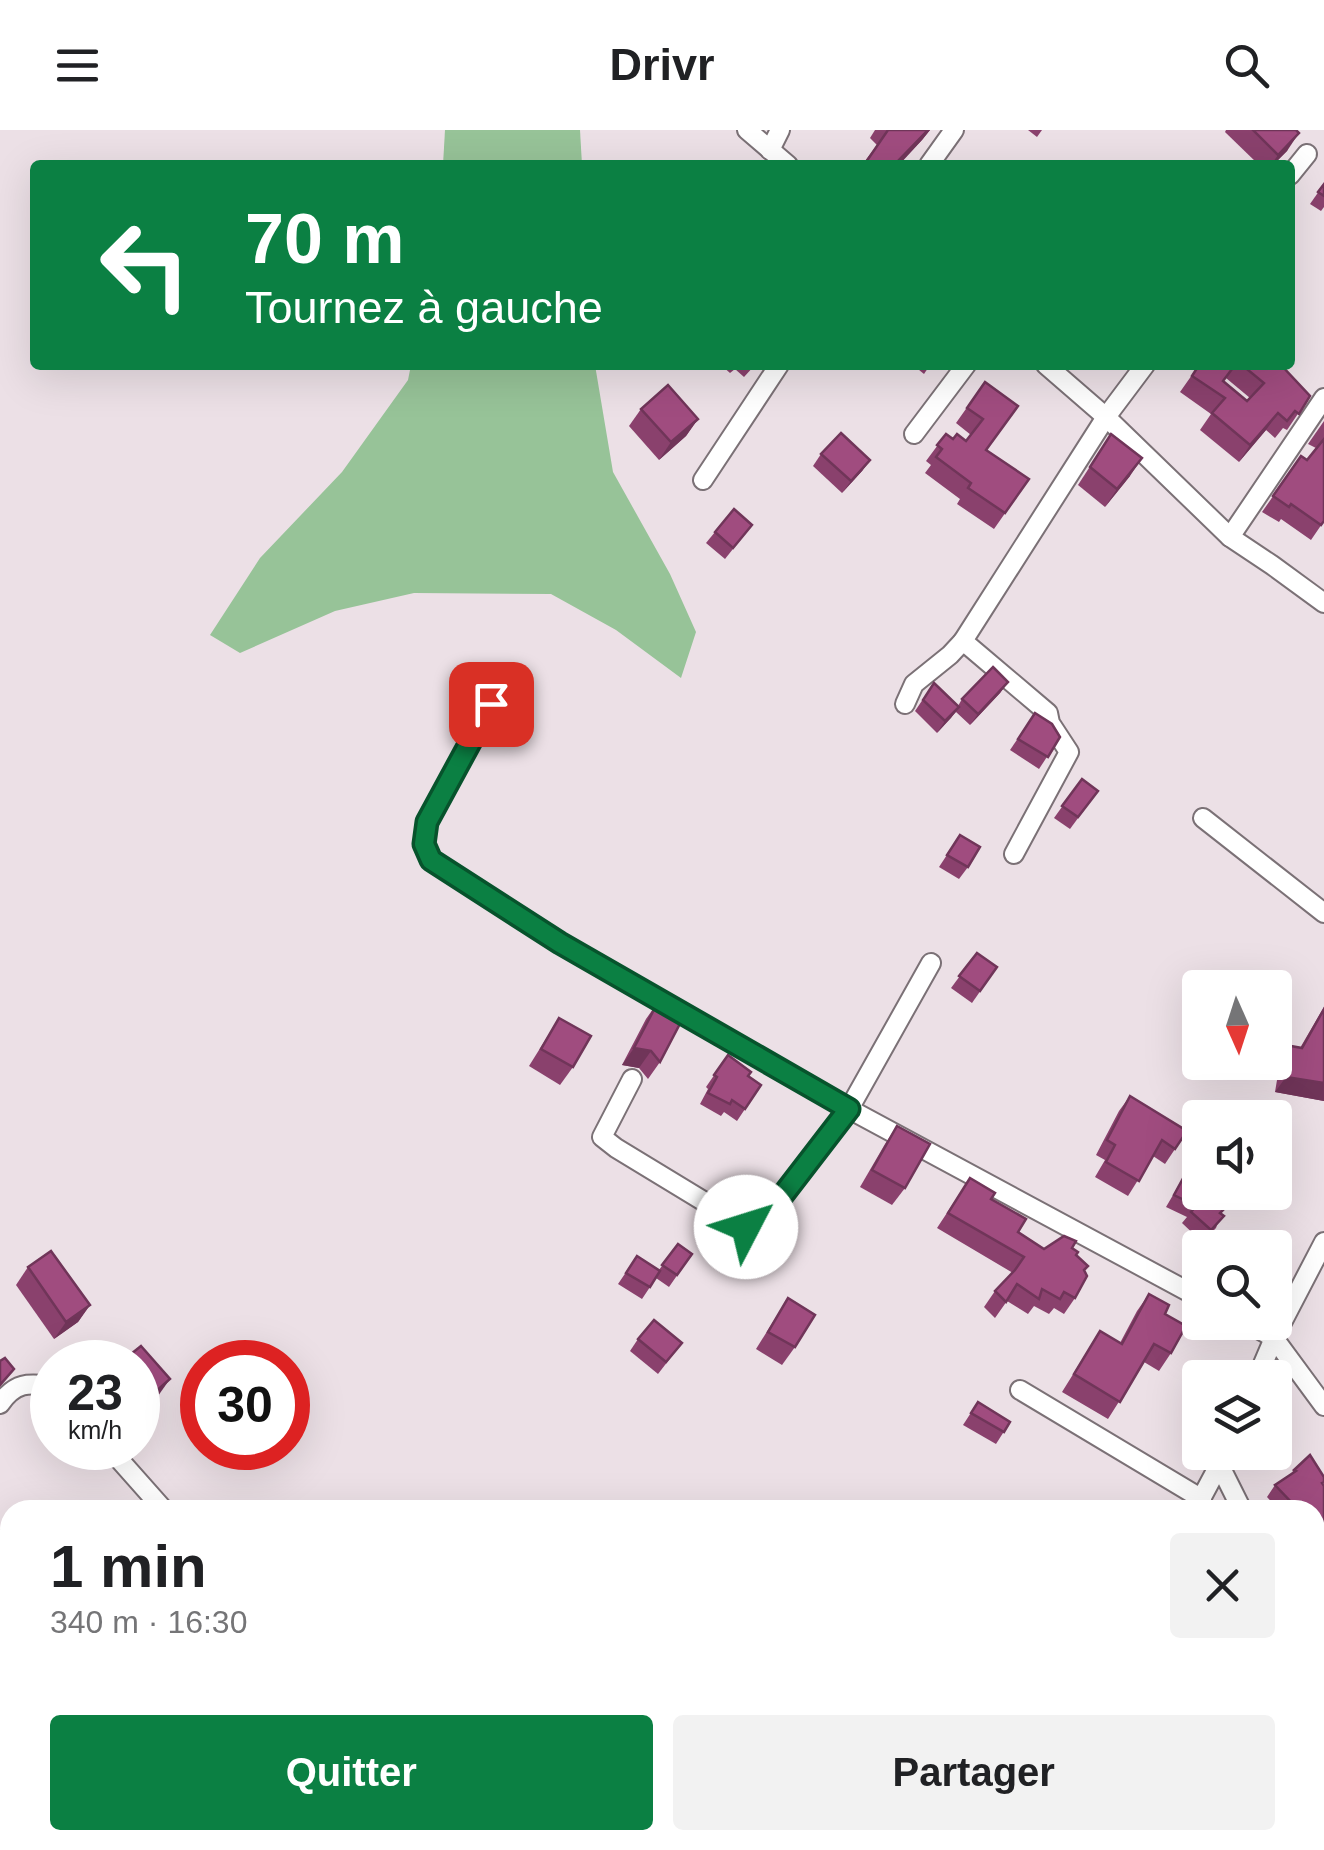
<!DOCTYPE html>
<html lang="fr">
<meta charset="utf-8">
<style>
:root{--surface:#fff;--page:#f2f2f2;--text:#202124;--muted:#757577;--accent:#0b8043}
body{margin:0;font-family:Arial,sans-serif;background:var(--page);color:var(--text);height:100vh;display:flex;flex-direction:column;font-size:38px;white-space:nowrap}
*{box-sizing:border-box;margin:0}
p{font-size:32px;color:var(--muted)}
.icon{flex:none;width:55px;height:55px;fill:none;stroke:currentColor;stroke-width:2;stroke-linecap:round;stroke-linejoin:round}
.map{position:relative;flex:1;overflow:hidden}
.drawer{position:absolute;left:0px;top:1370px;width:1325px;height:350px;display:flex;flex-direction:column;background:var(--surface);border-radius:30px 30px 0 0;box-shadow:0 10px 40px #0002}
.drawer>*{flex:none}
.banner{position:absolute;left:30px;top:30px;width:1265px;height:210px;border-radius:10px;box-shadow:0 10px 40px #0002;background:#0b8043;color:#fff;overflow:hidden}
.needle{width:65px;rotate:177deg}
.buttons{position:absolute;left:1182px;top:840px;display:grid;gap:20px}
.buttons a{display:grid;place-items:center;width:110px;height:110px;border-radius:10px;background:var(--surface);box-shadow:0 10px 40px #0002;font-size:50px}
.speed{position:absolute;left:30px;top:1210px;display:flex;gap:20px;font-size:50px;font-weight:700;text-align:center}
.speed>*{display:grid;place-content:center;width:130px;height:130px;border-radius:50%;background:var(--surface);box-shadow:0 10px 40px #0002;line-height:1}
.speed small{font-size:25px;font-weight:400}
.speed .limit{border:15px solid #d22;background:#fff;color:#111}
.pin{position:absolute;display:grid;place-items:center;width:85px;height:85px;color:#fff;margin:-42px;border-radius:20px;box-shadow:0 5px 15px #0006}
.me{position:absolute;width:110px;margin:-55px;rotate:50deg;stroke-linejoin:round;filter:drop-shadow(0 0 8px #0008)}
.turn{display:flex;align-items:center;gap:35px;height:210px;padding:0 50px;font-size:45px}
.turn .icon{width:130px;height:130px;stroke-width:2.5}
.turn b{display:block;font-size:70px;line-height:85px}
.round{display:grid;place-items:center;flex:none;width:105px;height:105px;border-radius:10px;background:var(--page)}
.summary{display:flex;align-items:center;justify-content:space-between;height:170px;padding:0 50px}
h1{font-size:60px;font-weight:800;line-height:75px}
.action{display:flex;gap:20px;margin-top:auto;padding:20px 50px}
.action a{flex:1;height:115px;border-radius:10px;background:var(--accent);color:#fff;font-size:40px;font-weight:800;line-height:115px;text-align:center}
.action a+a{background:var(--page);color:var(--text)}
header{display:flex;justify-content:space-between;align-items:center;height:130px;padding:0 50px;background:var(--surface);font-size:45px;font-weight:800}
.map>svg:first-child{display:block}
</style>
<header><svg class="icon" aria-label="menu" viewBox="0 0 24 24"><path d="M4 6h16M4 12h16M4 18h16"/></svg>Drivr<svg class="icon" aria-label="search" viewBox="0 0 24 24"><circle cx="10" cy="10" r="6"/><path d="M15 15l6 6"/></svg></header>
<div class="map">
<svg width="1324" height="1720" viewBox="0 0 1324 1720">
<rect width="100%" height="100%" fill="#ece0e6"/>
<!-- green -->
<g fill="#97c398">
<polygon points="445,0 580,0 582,35 443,35"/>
<polygon points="411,235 595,235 613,342 670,444 696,502 681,548 616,500 551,464 414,463 335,481 240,523 210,505 260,428 342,342 408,250"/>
</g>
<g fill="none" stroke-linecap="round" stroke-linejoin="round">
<defs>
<g id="minor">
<polyline points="747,0 788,35"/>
<polyline points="770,20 780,0"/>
<polyline points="929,35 954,0"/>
<polyline points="1290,45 1307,24"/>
<polyline points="1046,235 1106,287 1230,407 1272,435 1324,473"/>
<polyline points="914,304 966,235"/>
<polyline points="703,350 779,235"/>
<polyline points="1230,407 1324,268"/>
<polyline points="491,574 427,692 424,713 431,730 559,813 849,979 1200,1168"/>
<polyline points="905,574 914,554 950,525 963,511"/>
<polyline points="1203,688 1324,783"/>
<polyline points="1014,724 1069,622 1050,593 1048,583 963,511 1106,287 1145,235"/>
<polyline points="632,949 602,1007 616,1018 746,1097 766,1095 779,1070 849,979 931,833"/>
<polyline points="1246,1192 1274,1208 1324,1276"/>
<polyline points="1257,1248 1274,1208 1324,1112"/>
<polyline points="1020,1260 1202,1369"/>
<path d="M0,1274C15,1252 28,1253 52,1256"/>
<polyline points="109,1318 164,1380"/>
<polyline points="1220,1336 1242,1380"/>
<polyline points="1195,1380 1226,1322"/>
<polyline points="0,1410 10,1421"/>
<polyline points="1315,1525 1324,1543"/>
<polyline points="0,1613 10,1625"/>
<polyline points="1315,1701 1324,1693"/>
<polyline points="80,1710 89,1720"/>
<polyline points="264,1710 273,1720"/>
<polyline points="938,1710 943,1720"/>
<polyline points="1103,1710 1109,1720"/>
<polyline points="404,1720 433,1710"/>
</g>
</defs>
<!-- minor casing -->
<use href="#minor" stroke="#7b7176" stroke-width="22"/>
<!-- minor -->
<use href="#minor" stroke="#fff" stroke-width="18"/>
</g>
<!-- wall -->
<g fill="#8a416d" fill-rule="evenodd">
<polygon points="875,0 930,0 922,10 900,33 902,35 862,35 877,15 870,8"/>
<polygon points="1028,0 1042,0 1037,7"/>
<polygon points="1226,0 1296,0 1287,21 1273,35 1259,35 1225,2"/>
<polygon points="1324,54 1324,77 1321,81 1310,74"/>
<polygon points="721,235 755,235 744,247 735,239 730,243"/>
<polygon points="913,235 930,235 924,244"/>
<path d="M1199,235H1281L1310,266L1287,300L1283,298L1275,308L1266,300L1239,332L1200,300L1211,284L1180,262ZM1226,248L1250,268L1247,271L1223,251Z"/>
<polygon points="985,252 987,320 1029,349 994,399 957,374 960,369 925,343 931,335 926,331 946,304 953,309 966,311 971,305 956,293"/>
<polygon points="641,279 698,289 686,306 659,330 629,296"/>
<polygon points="1324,291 1324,391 1311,410 1281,389 1279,392 1262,382 1301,326 1307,330 1316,318 1308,314"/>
<polygon points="1111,304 1130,346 1105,377 1078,355"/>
<polygon points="821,324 870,330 862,341 842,363 813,336"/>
<polygon points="752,395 725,429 706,413 715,402"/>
<polygon points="1008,552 1000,563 970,595 956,582 937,603 915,581 934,553 958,576 962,569"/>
<polygon points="1035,583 1060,607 1039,639 1010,620"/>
<polygon points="1082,649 1098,661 1070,699 1054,688"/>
<polygon points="960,705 968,737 959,749 939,737"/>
<polygon points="977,823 997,837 972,873 951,858"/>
<polygon points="658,872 660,932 648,949 639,938 622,935 646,889"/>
<polygon points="1324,877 1324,971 1275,962 1280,932 1291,916 1300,918"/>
<polygon points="559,888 573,937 560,955 529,936"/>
<polygon points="728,925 748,946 761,955 737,991 724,982 721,986 700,974 708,959 706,957"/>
<polygon points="1130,966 1187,1001 1165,1034 1153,1026 1128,1066 1095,1047 1105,1030 1096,1025 1119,981"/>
<polygon points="897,996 905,1058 892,1075 860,1057 885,1014"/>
<polygon points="1186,1043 1221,1084 1216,1098 1202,1112 1182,1093 1187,1087 1166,1077"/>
<polygon points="970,1048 1018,1102 1044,1119 1072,1118 1084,1141 1075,1168 1064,1184 1054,1178 1049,1184 1034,1176 1028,1184 1007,1171 995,1188 984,1177 995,1161 1013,1143 937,1098"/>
<polygon points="678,1114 692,1124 669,1157 656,1148 642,1169 618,1154 637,1126 659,1140"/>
<polygon points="28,1137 90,1175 78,1192 54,1209 16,1155"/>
<polygon points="1149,1164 1165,1184 1171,1223 1159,1241 1144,1232 1108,1289 1062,1262 1100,1201 1120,1213 1137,1181"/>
<polygon points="788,1168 795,1217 782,1235 756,1219"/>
<polygon points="638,1209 682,1213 658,1244 630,1221"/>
<polygon points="138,1232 158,1266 138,1284"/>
<polygon points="978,1272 1010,1292 996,1314 963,1295"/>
<polygon points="1294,1340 1323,1355 1324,1428 1315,1432 1315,1380 1279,1380 1267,1367 1275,1355 1290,1345"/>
<polygon points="97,1710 151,1710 139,1720 101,1720"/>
</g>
<!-- shaded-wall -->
<g fill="#703559">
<polygon points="928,0 930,0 922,10 899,35 896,35"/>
<polygon points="1299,3 1287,21 1273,35 1271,35 1278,25"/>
<polygon points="1278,283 1266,300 1239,332 1250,315"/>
<polygon points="698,289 686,306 659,330 671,312"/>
<polygon points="1142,328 1130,346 1105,377 1117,359"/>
<polygon points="870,330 862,341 842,363 851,351"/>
<polygon points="1008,552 1000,563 970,595 978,584"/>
<polygon points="959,577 951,588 937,603 945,591"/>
<polygon points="634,918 651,921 639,938 622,935"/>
<polygon points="1286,947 1324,953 1324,971 1275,962"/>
<polygon points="90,1175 78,1192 54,1209 66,1192"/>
<polygon points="170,1249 158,1266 138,1284 146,1270"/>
<polygon points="1324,1420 1324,1428 1315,1432 1315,1427 1318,1423"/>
<polygon points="10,1658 10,1666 0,1674 0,1666"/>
<polygon points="142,1710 151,1710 139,1720 129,1720"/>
</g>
<!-- building -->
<g fill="#a04c7f" stroke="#703559" stroke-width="2.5">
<polygon points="888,0 928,0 898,31 902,35 864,35"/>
<polygon points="1253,0 1296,0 1299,3 1278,25"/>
<polygon points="1324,54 1324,66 1318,62"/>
<polygon points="1199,235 1235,235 1223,251 1247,271 1264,253 1242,235 1281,235 1310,266 1299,284 1295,281 1287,291 1278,283 1250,315 1212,283 1225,268 1192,246"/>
<polygon points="985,252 1018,276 986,320 1029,349 1005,383 968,358 971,353 936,327 942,319 937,315 946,304 953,309 957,304 966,311 983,289 967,278"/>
<polygon points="668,255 698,289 671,312 641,279"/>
<polygon points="841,303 870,330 851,351 821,324"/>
<polygon points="1111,304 1142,328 1117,359 1090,337"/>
<polygon points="1324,309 1324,391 1321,395 1291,374 1289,377 1273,366 1301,326 1307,330"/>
<polygon points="734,379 752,395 733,418 715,402"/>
<polygon points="993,537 1008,552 978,584 962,569"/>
<polygon points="934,553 959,577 945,591 923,570"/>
<polygon points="1035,583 1052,594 1060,607 1048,627 1018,609"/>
<polygon points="1082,649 1098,661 1078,687 1062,676"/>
<polygon points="960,705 980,717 968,737 947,725"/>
<polygon points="977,823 997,837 980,861 959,846"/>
<polygon points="658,872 684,886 660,932 651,921 634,918"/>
<polygon points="1324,879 1324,953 1286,947 1291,916 1302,918"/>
<polygon points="559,888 591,906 573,937 541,919"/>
<polygon points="728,925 751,942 748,946 761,955 745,979 732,970 730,974 708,963 717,947 714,945"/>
<polygon points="1130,966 1187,1001 1175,1019 1162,1010 1139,1051 1106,1032 1115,1015 1107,1010"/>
<polygon points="897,996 930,1014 905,1058 872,1040"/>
<polygon points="1186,1043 1200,1050 1200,1062 1209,1062 1225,1078 1220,1083 1224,1086 1211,1100 1191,1082 1196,1076 1174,1065"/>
<polygon points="970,1048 995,1063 991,1069 1026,1089 1018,1102 1044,1119 1064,1106 1076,1111 1072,1118 1078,1122 1076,1125 1088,1136 1084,1140 1087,1146 1075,1168 1064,1162 1060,1169 1042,1159 1039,1169 1017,1154 1006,1172 995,1161 1015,1140 1024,1127 948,1083"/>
<polygon points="678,1114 692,1124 677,1145 662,1135"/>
<polygon points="51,1121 90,1175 66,1192 28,1137"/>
<polygon points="637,1126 660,1141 650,1157 626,1143"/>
<polygon points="1149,1164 1169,1175 1165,1184 1186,1196 1171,1223 1154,1214 1120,1272 1074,1244 1100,1201 1122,1214"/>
<polygon points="788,1168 815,1185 795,1217 768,1202"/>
<polygon points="654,1190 682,1213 666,1232 638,1209"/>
<polygon points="141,1216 170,1249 146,1270 138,1260 138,1232 121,1232"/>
<polygon points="5,1228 14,1239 0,1255 0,1231"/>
<polygon points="978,1272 1010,1292 1004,1302 971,1283"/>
<polygon points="1310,1325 1324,1347 1324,1352 1322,1353 1324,1356 1324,1420 1318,1423 1315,1418 1315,1408 1321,1405 1315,1396 1315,1380 1305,1380 1300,1372 1296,1377 1275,1355 1296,1341 1294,1340"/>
<polygon points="0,1618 10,1630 10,1658 0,1666"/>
<polygon points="0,1700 10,1710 17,1715 13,1720 0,1720"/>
<polygon points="117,1710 142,1710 129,1720 124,1720"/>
<polygon points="247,1710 260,1710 268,1720 235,1720"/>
</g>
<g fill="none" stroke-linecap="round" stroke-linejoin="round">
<defs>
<polyline id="route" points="491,574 427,692 424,714 431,730 560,813 849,979 779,1070 766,1095 746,1097"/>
</defs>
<!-- route casing -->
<use href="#route" stroke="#07532c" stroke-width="25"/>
<!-- route -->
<use href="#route" stroke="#0b8043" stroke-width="18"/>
</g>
</svg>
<div class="buttons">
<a><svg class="needle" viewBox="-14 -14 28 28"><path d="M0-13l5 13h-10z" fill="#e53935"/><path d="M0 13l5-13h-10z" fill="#757577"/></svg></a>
<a><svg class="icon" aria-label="sound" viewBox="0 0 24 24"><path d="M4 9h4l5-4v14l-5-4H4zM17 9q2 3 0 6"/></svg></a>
<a><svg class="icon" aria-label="search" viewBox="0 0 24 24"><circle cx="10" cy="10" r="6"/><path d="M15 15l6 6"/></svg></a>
<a><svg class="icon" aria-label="layers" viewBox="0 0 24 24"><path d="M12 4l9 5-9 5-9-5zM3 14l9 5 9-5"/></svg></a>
</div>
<div class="speed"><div>23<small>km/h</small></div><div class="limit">30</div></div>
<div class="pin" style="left:491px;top:574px;background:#d93025"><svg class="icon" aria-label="arrive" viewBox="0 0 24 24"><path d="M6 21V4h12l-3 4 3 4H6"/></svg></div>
<svg class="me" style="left:746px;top:1097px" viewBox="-20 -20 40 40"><circle r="19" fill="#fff"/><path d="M0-13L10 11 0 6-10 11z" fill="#0b8043"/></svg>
<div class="banner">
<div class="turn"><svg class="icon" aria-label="left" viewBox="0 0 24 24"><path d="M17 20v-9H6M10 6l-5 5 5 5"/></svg><div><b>70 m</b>Tournez à gauche</div></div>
</div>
<section class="drawer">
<div class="summary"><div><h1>1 min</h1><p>340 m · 16:30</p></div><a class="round"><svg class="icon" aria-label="close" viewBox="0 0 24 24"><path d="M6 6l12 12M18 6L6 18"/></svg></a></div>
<div class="action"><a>Quitter</a><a>Partager</a></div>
</section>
</div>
